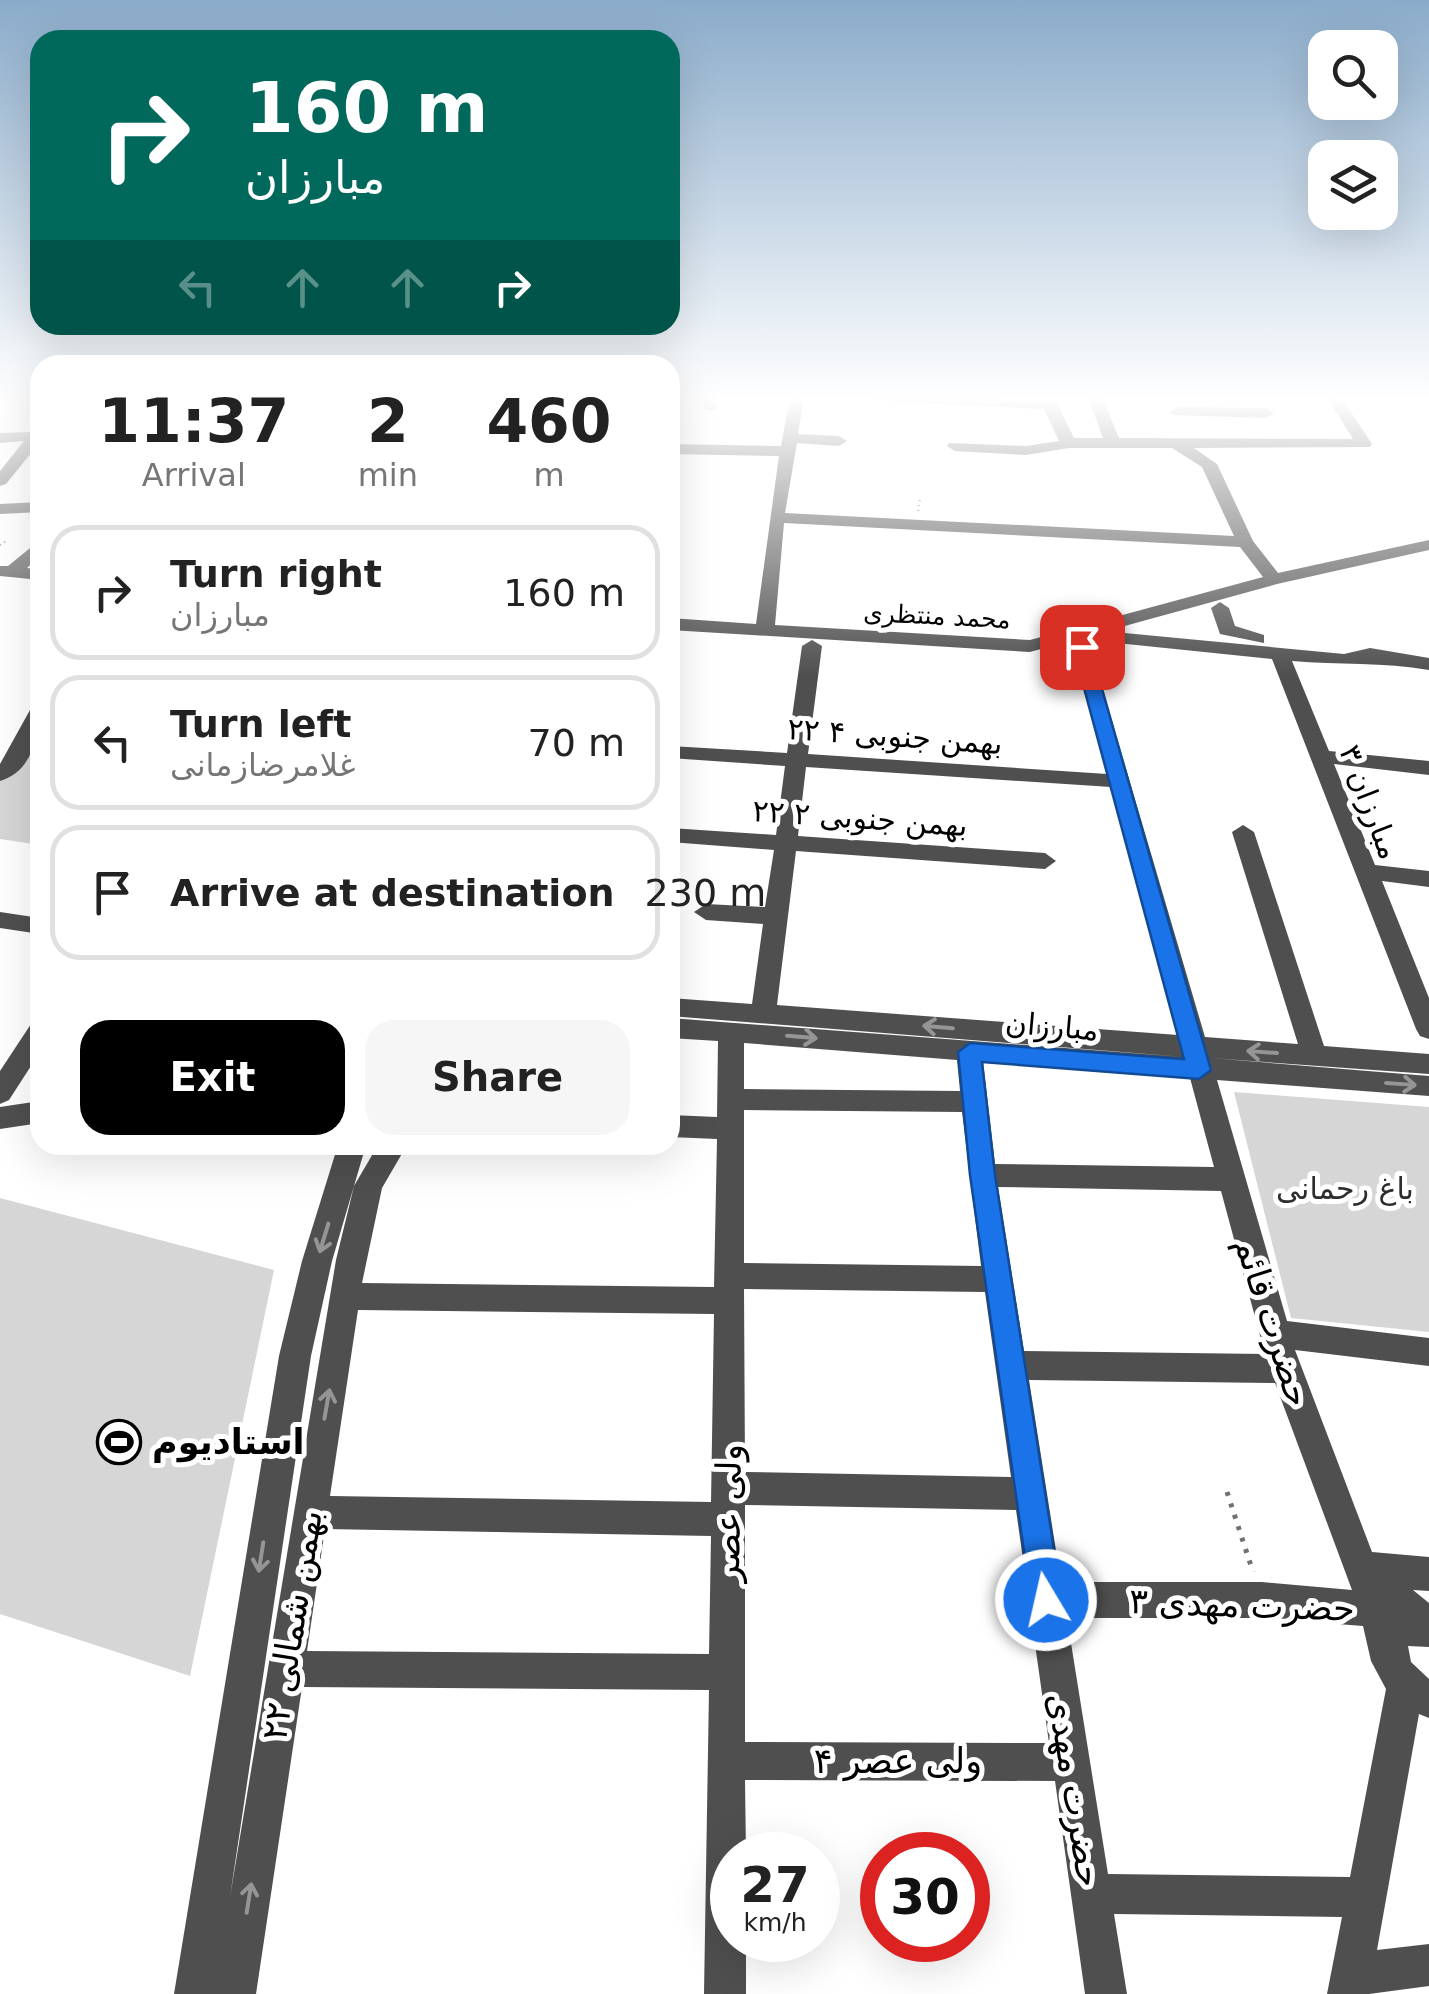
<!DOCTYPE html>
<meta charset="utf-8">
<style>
:root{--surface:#fff;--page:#f6f6f6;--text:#222;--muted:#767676;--line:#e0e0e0;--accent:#000}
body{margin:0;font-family:"DejaVu Sans","Noto Sans Arabic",sans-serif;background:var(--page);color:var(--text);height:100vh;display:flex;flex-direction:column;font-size:38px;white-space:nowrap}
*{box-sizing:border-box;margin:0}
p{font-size:32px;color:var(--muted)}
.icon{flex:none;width:55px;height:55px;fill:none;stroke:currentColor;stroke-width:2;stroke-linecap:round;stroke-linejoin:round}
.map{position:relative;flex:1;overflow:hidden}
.drawer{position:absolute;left:30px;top:355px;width:650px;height:800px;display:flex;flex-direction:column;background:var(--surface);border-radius:30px;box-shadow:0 10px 40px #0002}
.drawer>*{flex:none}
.guide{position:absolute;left:30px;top:30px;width:650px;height:305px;border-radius:30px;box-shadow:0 10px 40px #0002;background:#00695c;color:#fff;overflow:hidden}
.tools{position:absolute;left:1308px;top:30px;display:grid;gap:20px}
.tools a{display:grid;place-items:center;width:90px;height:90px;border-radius:20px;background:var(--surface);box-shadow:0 10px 40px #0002;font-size:50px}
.speed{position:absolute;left:710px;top:1832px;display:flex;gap:20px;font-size:50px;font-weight:700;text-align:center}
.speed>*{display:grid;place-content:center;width:130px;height:130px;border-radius:50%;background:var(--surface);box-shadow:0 10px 40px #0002;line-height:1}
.speed small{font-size:25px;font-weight:400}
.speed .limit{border:15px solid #d22;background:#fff;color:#111}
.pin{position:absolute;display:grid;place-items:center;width:85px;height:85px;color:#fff;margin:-42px;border-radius:20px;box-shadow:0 5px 15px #0006}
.me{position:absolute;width:110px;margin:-55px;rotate:351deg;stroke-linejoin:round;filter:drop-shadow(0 0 8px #0008)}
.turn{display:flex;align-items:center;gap:35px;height:210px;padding:0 50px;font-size:45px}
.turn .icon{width:130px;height:130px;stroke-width:2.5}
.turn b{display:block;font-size:70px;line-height:85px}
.lanes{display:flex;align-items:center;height:95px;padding:0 50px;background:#0003;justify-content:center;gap:50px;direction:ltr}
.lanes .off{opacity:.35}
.eta{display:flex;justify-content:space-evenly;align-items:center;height:170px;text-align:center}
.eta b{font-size:60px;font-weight:700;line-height:70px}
.primary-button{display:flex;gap:20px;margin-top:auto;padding:20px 50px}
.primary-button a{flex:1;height:115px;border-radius:30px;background:var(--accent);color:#fff;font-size:40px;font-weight:700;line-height:115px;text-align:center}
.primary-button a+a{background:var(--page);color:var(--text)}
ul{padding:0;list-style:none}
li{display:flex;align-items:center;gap:30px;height:135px;margin:0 20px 15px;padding:0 30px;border:5px solid var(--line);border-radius:30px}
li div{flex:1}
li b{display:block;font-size:38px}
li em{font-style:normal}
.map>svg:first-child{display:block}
</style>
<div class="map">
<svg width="1429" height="1994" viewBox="0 0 1429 1994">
<rect width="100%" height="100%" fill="#fff"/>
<!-- green -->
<g fill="#d6d6d6">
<polygon points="40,724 40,845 0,839 0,779 24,764"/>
<polygon points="1234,1092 1429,1107 1429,1332 1291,1318"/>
<polygon points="0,1198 274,1270 190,1676 0,1614"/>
</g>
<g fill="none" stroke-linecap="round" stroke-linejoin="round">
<!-- path-far1 -->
<g stroke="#717171" stroke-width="2.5" stroke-dasharray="1 4" stroke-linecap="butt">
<polyline points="918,511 920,499"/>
<polyline points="0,545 6,541"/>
</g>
<!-- path -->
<polyline stroke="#717171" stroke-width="5" stroke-dasharray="4 8" stroke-linecap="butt" points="1227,1492 1253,1572"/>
<!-- minor -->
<g fill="#4f4f4f" fill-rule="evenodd">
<polygon points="701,397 715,397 716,410 706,410"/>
<path d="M790,397H804L798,434L839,436L847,441L839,446L797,443L785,513L1234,536L1202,467L1172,448H1069L1026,455L955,451L947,446L949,443L1026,446L1059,441L1044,409L876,401L869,397L1050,400L1058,405L1074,438H1103L1088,397H1102L1119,438L1353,439L1327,397H1341L1372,444L1370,447L1194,448L1217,464L1253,541L1278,573L1429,540V550L1277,584L1030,652L670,630V618L756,624L779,456L670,454V444L781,446ZM784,523L1240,547L1263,577L1030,640L775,625Z"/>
<polygon points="1178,407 1266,408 1274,413 1266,418 1173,415 1170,412"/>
<polygon points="40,427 40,442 6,484 0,486 0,471 24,441 0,443 0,433 32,432"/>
<polygon points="40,502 40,512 0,514 0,504"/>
<polygon points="40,540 40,555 27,568 40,570 40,580 0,576 0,566 8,566"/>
<polygon points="1220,602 1229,608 1235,626 1264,635 1264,643 1220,634 1211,608"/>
<path d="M1114,632L1344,654L1370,648L1429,658V670C1384,662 1338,665 1292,661L1329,751L1429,761V775L1334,764L1375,865L1429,871V887L1382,881L1429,998V1039L1420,1036L1416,1029L1272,659L1107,642L1105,638Z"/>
<path d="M812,640L822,646L808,754L1107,774L1072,647L1075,643H1089L1205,1037L1298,1044L1232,832L1243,825L1254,832L1324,1046L1429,1054V1074L1210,1058L1429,1076V1096L1217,1080L1287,1321L1429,1338V1366L1295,1350L1372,1552L1429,1557V1591L1413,1590L1429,1603V1647L1408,1646L1411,1662L1429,1679V1718L1419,1714L1377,1950L1429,1944V1986L1369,1994H1327L1342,1917L1114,1914L1127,1994H1085L1055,1781L745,1780L746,1855H732V1940H746V1994H704L709,1690L302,1687L256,1994H174L279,1356L302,1261L338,1145H366L332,1261L311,1356L230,1897L336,1260L354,1186L378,1145H407L382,1188L362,1283L714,1287L717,1139L670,1137V1115L717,1117L718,1041L670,1038V1018L1184,1057L670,1016V998L752,1004L763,924L706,920L694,912L706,904L765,907L774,850L670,842V828L776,835L785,766L670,758V746L787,753L802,646ZM806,767L1111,787L1178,1035L777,1005L796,851L1045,869L1056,861L1045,853L798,836ZM744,1043L957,1060L960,1091L744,1089ZM983,1062L1190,1078L1214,1167L995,1164ZM744,1110L962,1112L981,1266L744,1263ZM998,1187L1221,1191L1265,1354L1024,1351ZM744,1289L985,1292L1011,1477L745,1472ZM358,1310L714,1314L711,1502L330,1496ZM1029,1380L1275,1383L1352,1590L1262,1582H1061ZM745,1505L1016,1510L1049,1743L745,1742ZM325,1529L711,1536L709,1654L307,1651ZM1067,1618H1262L1363,1626L1371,1661L1386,1689L1350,1877L1108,1874Z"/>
<path d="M40,704C40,734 33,771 0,781V764L30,710Z"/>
<polygon points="0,912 40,918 40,934 0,928"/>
<polygon points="40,1021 40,1052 9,1100 0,1104 0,1071 31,1024"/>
<polygon points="40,1101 40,1123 0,1129 0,1107"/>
</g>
</g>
<!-- one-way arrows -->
<defs><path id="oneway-shaft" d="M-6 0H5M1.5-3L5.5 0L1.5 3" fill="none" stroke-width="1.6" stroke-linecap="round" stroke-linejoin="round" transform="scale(2.5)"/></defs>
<g stroke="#959595">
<use href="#oneway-shaft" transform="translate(938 1027) rotate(-175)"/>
<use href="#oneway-shaft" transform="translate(802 1037) rotate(5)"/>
<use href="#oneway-shaft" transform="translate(1262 1052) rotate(-176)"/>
<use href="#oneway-shaft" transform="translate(1401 1084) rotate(4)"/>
<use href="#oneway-shaft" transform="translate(324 1238) rotate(107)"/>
<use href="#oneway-shaft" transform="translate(327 1404) rotate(-80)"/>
<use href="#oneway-shaft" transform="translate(261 1557) rotate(99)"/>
<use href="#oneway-shaft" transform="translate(249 1898) rotate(-81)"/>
</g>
<!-- sky -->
<linearGradient id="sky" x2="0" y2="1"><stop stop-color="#8aabca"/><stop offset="0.59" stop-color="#fff"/><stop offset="1" stop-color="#fff" stop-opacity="0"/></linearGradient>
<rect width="1429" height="676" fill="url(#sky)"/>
<!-- route -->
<polygon fill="#1a73e8" stroke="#114b97" stroke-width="2.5" points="1082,642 1090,647 1211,1070 1199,1079 982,1062 995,1175 1062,1600 1058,1611 1046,1616 1035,1611 1031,1600 970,1175 958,1052 970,1043 1184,1059 1073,647"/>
<!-- icons -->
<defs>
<symbol id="stadium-ring" viewBox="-11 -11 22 22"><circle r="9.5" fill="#fff" stroke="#000" stroke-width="1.5"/><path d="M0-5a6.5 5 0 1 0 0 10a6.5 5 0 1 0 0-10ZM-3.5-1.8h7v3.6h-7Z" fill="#000"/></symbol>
</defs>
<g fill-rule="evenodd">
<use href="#stadium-ring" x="94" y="1417" width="50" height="50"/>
</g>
<g text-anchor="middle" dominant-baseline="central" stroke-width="10" stroke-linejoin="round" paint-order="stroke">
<!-- far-street labels -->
<g font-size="25" fill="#000" stroke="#fff">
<text transform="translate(937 616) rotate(3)">محمد منتظری</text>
</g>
<!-- street labels -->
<g font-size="30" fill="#000" stroke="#fff">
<text transform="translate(895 736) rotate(4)">۲۲ بهمن جنوبی ۴</text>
<text transform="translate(1370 802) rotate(69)">مبارزان ۳</text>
<text transform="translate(860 818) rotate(4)">۲۲ بهمن جنوبی ۲</text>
<text transform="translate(1052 1026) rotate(5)">مبارزان</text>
</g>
<!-- park labels -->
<g font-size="30" fill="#2d2d2d" stroke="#fff">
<text x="1345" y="1188">باغ رحمانی</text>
</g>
<!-- near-street labels -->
<g font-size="35" fill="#000" stroke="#fff">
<text transform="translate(1273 1322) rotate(72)">حضرت قائم</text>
<text transform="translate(728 1513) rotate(-89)">ولی عصر</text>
<text transform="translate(1242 1605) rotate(2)">حضرت مهدی ۳</text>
<text transform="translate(292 1625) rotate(-81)">۲۲ بهمن شمالی</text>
<text x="898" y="1761">ولی عصر ۴</text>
<text transform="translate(1075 1790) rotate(81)">حضرت مهدی</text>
</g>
<!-- near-poi labels -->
<g font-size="35" font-weight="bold" fill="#000" stroke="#fff" text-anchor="start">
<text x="152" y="1442">استادیوم</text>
</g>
</g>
</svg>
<div class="tools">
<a><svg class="icon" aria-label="search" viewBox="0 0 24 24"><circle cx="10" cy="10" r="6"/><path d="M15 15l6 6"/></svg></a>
<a><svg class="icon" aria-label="layers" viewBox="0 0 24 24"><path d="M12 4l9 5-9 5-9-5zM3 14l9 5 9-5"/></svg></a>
</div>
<div class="speed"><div>27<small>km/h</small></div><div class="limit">30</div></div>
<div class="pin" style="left:1082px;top:647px;background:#d93025"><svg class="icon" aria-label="arrive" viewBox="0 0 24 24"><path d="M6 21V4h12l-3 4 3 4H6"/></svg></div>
<svg class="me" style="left:1046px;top:1600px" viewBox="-20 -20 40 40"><circle r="17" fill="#1a73e8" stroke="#fff" stroke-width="3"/><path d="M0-11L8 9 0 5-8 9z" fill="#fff"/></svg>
<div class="guide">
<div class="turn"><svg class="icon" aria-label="right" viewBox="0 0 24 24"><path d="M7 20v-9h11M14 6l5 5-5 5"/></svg><div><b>160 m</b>مبارزان</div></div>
<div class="lanes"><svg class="icon off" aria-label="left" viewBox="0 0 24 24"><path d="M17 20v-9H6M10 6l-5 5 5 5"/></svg><svg class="icon off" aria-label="ahead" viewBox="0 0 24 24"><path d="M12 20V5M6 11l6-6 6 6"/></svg><svg class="icon off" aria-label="ahead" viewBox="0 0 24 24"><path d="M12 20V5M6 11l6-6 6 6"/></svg><svg class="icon" aria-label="right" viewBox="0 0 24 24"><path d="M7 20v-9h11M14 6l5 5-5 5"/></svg></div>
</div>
<section class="drawer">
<div class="eta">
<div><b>11:37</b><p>Arrival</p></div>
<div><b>2</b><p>min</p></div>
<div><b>460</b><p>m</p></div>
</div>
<ul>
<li><svg class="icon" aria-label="right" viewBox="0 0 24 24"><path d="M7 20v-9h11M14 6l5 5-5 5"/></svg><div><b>Turn right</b><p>مبارزان</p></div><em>160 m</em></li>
<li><svg class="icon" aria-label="left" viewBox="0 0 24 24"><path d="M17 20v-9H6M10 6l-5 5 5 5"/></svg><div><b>Turn left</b><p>غلامرضازمانی</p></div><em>70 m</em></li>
<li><svg class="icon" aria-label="arrive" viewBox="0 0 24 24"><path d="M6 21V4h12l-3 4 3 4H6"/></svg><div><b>Arrive at destination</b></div><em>230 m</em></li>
</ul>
<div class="primary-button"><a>Exit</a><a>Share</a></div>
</section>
</div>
